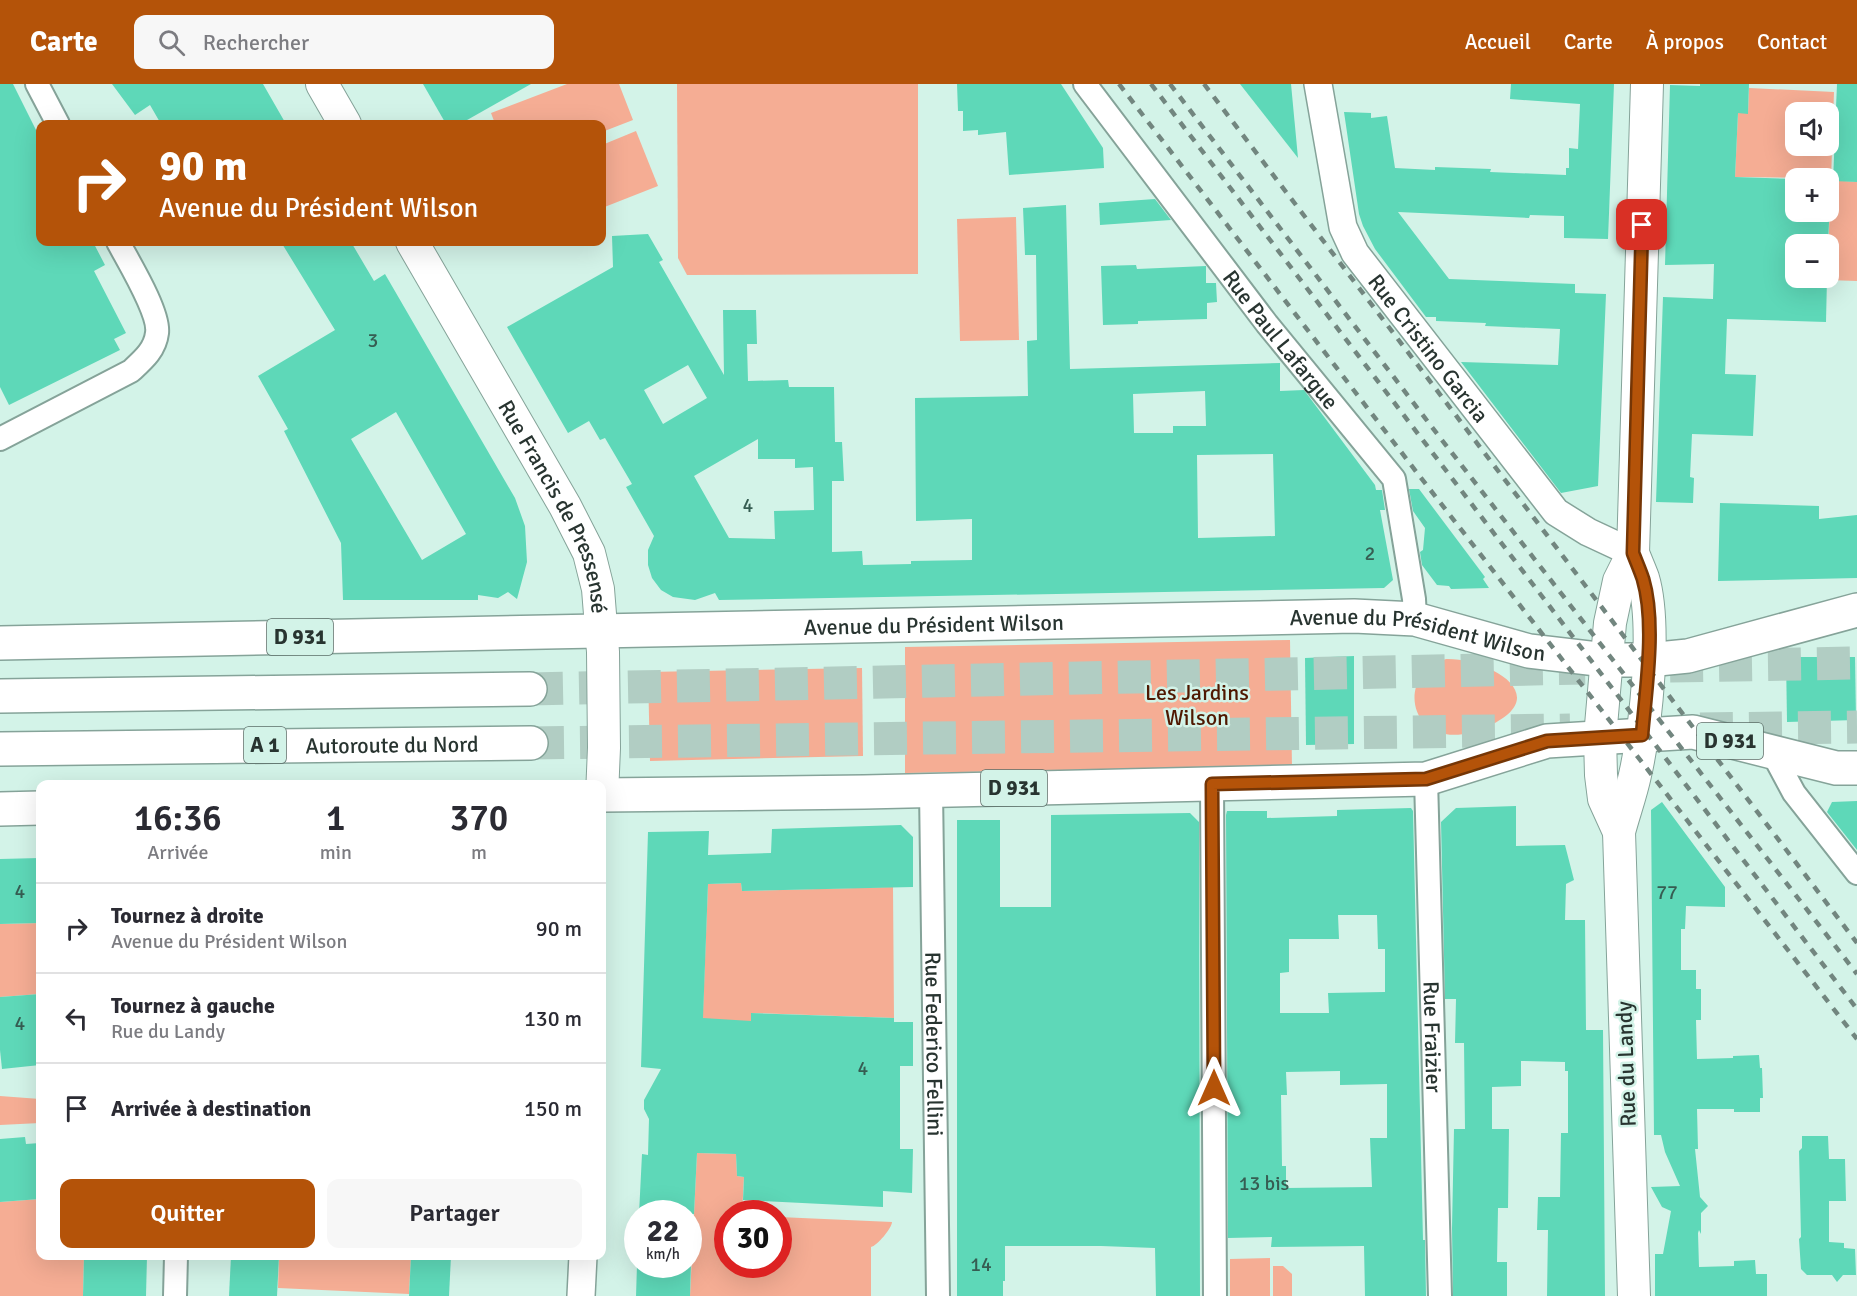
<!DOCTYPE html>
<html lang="fr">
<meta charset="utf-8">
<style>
:root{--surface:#fff;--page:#f7f7f7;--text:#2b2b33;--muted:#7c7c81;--line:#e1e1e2;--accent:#b45309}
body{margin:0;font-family:Signika,sans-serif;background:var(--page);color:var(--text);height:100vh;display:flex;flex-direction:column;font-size:22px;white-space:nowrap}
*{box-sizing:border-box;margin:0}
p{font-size:20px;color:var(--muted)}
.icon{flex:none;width:33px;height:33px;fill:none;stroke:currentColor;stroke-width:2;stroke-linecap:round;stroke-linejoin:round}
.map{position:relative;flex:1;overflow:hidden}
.drawer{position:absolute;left:36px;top:696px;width:570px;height:480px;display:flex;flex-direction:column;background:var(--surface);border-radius:12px;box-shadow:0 6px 24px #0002}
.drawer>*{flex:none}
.banner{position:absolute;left:36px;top:36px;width:570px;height:126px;border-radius:12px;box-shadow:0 6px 24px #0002;background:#b45309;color:#fff;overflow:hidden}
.tools{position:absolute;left:1785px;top:18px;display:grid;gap:12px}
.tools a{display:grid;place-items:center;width:54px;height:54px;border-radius:12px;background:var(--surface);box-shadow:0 6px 24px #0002;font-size:30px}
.speed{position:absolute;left:624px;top:1116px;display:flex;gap:12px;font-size:30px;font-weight:700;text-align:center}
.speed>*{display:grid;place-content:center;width:78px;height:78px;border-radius:50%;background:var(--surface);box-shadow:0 6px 24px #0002;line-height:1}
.speed small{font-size:15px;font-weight:400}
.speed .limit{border:9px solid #d22;background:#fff;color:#111}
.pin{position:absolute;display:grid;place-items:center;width:51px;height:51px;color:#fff;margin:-26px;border-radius:12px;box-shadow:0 3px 9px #0006}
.me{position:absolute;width:66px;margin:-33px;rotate:0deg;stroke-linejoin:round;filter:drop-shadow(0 0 4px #0008)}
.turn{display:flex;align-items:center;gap:21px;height:126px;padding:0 24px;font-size:27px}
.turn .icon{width:78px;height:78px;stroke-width:2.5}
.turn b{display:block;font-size:42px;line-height:51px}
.eta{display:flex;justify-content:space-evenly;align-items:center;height:102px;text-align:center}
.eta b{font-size:36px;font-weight:600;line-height:42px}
.primary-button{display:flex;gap:12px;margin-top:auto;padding:12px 24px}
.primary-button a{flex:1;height:69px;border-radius:12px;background:var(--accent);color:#fff;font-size:24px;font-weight:600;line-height:69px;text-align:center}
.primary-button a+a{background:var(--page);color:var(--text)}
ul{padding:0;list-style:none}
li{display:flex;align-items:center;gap:18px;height:90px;padding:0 24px;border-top:2px solid var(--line)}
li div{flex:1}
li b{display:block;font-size:22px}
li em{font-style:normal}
header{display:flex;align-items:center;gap:36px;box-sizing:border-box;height:84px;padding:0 30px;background:var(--accent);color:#fff}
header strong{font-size:28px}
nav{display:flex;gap:33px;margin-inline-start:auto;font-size:21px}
.search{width:420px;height:54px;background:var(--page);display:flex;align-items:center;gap:15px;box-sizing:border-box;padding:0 21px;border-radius:12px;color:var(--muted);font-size:22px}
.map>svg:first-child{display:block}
</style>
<header>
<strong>Carte</strong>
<div class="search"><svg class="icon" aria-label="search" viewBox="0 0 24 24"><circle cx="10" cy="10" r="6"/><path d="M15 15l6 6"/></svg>Rechercher</div>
<nav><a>Accueil</a><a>Carte</a><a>À propos</a><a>Contact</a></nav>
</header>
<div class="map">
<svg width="1857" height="1212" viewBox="0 0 1857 1212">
<rect width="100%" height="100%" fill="#d3f3e8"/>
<!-- green -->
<g fill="#f5ad94" fill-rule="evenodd">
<polygon points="567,0 619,0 633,36 602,48 602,40 485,40 494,37 491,29"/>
<polygon points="677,0 918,0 918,190 687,191 678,174"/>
<path d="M1749,4L1834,8L1831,96L1857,98V197L1827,196L1831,96L1828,94L1735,93L1738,29H1748ZM1796,28H1828V62H1796Z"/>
<polygon points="636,47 658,102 602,124 602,61"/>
<polygon points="1016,133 1019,256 960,257 957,135"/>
<polygon points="1290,556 1292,682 905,689 905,563"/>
<path d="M1446,575C1487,574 1556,611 1489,642C1413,678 1389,593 1446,575Z"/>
<polygon points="862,584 863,672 650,677 648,588"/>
<polygon points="741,799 742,807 893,803 894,934 752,929 751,937 701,978 708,800"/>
<polygon points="40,839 40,910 0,913 0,840"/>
<polygon points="0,1012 40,1015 40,1039 0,1041"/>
<path d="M697,1069L736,1070L737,1092L744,1093L742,1129L728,1130V1180H778L779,1133L892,1138C892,1144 877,1162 871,1163V1212H690Z"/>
<polygon points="40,1115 40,1172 84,1172 83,1212 0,1212 0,1118"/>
<polygon points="279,1172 411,1172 409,1210 278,1204"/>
<polygon points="1270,1174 1270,1212 1230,1212 1230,1175"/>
<polygon points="1273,1182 1283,1182 1292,1190 1292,1212 1273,1212"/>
</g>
<!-- building -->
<g fill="#5ed8b8" fill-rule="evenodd">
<polygon points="0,0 13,0 40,54 40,158 93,158 105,181 94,187 126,249 114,255 120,266 9,321 0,303"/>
<polygon points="112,0 263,0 286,40 161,40 150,21 135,31"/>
<polygon points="423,0 531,0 460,40 446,40"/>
<polygon points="957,0 1061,0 1103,64 1104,84 1009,91 1006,48 978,51 978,46 963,47 963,27 958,27"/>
<polygon points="1240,0 1291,0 1298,74"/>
<polygon points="1511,0 1614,0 1608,155 1564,154 1564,132 1530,131 1529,134 1398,128 1449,195 1575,200 1575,209 1606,210 1598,402 1561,409 1461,278 1558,281 1560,245 1485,242 1486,239 1436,237 1436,233 1426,233 1375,165 1363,142 1359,130 1344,28 1371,29 1371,34 1387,32 1395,84 1435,86 1435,83 1491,85 1490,88 1566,91 1566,84 1569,84 1569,64 1578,65 1580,20 1510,15"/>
<polygon points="1700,0 1749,0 1748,30 1738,29 1735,93 1796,95 1796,128 1828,128 1828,96 1831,96 1828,160 1796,160 1796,194 1827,194 1826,238 1727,235 1725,290 1756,291 1753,352 1692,350 1690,393 1694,394 1693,419 1656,418 1663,213 1713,215 1714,180 1665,181 1670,1 1700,2"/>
<polygon points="1837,0 1857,0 1857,98 1833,97"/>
<polygon points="1155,115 1171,136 1100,141 1099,119"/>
<path d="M1066,121L1070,285L1280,279V307L1304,306L1375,401L1376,406H1382L1385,426H1380L1393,496L1384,504L719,516L715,509L695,516L673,513L661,506L652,494L648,481V466L654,452L626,403L632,400L605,354L600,356L589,337L568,349L507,243L613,183L612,152L648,150L663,176L659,178L724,291L723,226H756L757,260H747L748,297L788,296L789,303H834L835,358H842L844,397H832V468L862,467L863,481L911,480V477L972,476V435L916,437L915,314L1028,312L1027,257L1037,256L1036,171H1025L1023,124ZM688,281L707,314L663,340L644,306ZM1205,307L1206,342H1173V349H1134L1133,310ZM758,355V375H795V384L813,383L814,426L774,427L775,455L729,454L694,392ZM1273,370L1275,452L1198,454L1197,371Z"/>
<path d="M281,158H351L374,197L385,190L515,414L525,442L527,478L517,515L508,508L498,514L478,511V516H343L341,459L284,347L288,345L258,292L335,246ZM396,328L466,450L422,476L351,355Z"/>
<polygon points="1136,181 1137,185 1206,182 1206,199 1216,199 1217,218 1207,219 1207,235 1138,237 1138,240 1103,241 1101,182"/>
<polygon points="1409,405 1419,405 1485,493 1483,495 1489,504 1451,505 1449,502 1437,501 1422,481 1420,468 1423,466 1425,444 1413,427"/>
<polygon points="1720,419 1819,422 1819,435 1857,431 1857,494 1718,497"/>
<polygon points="1354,572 1354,660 1306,661 1305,574"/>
<polygon points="1786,573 1855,573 1856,636 1787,638"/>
<polygon points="1857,717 1857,766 1827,728 1832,718"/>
<polygon points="1662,718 1725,803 1725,823 1686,822 1685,845 1681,845 1681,886 1696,886 1696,905 1701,905 1701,936 1696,936 1697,975 1733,974 1733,972 1759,971 1760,984 1762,984 1763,1014 1760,1014 1760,1028 1734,1028 1734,1025 1697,1025 1698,1065 1695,1065 1700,1113 1708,1122 1701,1129 1701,1150 1699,1146 1698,1149 1699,1183 1734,1182 1734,1177 1755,1176 1756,1190 1767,1190 1767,1212 1655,1212 1655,1170 1663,1170 1671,1127 1662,1123 1651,1103 1680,1102 1665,1068 1661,1051 1654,1051 1651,726"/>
<polygon points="1516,722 1516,762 1565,761 1574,796 1566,800 1565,836 1585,836 1586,946 1603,946 1605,1212 1547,1212 1548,1146 1537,1146 1538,1113 1560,1113 1561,1049 1568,1049 1568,987 1565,987 1565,978 1521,977 1521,1002 1492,1003 1492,1045 1509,1045 1508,1124 1498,1124 1497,1178 1507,1178 1507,1212 1453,1212 1452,1144 1454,1045 1465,1045 1464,959 1455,959 1456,915 1445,915 1441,738 1456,724"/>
<path d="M1411,724L1413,727L1423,1156H1425L1426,1212H1365L1364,1162L1271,1163L1272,1153L1228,1154L1226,731L1227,727H1267V734L1337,732V726ZM1338,831H1377L1378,865H1385V908L1328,909L1329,929H1280V889L1289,888V855H1339ZM1340,987V1001L1387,1000V1054H1370L1372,1103L1286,1104V1082H1282L1281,1011H1287L1286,988Z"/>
<polygon points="1190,729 1199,738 1200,1212 1156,1212 1155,1164 1101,1162 1005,1162 1005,1197 1003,1197 1003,1212 957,1212 957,736 1000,736 1000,823 1051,823 1051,731"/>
<polygon points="901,741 913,753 913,803 742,807 741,799 708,800 703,934 751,937 751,929 894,934 894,938 913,938 913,982 900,982 900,1065 913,1065 912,1109 883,1107 883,1123 743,1116 744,1093 737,1092 736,1070 697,1069 694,1130 639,1130 642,1070 648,1071 649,1035 644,1025 644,1016 661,985 641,983 648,748 709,747 708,771 771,769 772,745"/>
<polygon points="40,774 40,839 0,840 0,775"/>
<polygon points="40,910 40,981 2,985 0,966 0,913"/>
<polygon points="1802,1052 1828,1052 1829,1075 1845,1075 1846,1117 1829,1117 1829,1158 1844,1159 1844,1164 1855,1165 1856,1191 1843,1191 1837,1198 1832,1191 1807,1191 1801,1185 1799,1155 1801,1153 1799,1067 1802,1064"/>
<polygon points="25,1053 26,1060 40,1059 40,1115 0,1118 0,1055"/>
<polygon points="84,1172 147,1172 146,1212 83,1212"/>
<polygon points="231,1172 279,1172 277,1212 229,1212"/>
<polygon points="411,1172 451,1172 449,1212 409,1212"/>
<polygon points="637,1180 691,1180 690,1212 636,1212"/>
</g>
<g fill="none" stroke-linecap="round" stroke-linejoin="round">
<!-- motorway-tunnel -->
<g stroke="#b1cdc3" stroke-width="33" stroke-dasharray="33 16" stroke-linecap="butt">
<polyline points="1670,582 1857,579"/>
<polyline points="530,605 1585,584"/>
<polyline points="1700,645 1857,643"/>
<polyline points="531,659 1570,646"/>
</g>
<defs>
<g id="minor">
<polyline points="37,0 58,40"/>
<path id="s1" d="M1085,0L1267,240L1394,395L1414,515L1415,535"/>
<path d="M0,355L131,287C143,276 155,266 157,249C160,229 128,177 118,158"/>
<polyline points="1772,668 1794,709 1857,789"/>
<path id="s2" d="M1426,695L1440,1212"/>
<polyline points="1212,700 1215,1212"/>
<path id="s3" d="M931,706L938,1212"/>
<polyline points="175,1212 176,1172"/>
</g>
<g id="tertiary">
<path id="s4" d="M1318,0L1343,143L1355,169L1556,428L1588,448L1633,469"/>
<polyline points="581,1212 583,1172"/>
</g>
<g id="secondary">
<polyline points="322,0 345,40"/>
<path id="s5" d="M412,158L565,422L589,469L598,505L603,568L604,664L602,711"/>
<polyline points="1619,748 1604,715 1601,691 1600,653 1610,539 1619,497 1633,469"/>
<path d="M1634,1212L1619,748C1624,729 1631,710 1635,691C1646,643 1657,541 1643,494C1640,486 1636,477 1633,469L1647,0"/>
</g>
<g id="primary">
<path id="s6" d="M0,559L1354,532L1415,535L1529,567L1606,576H1648L1688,572L1857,526"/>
<polyline points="602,711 864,708 1426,695 1547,657 1693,648 1836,684 1857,684"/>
<polyline points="0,725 40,724"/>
</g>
<g id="motorway">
<polyline points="0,612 530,605"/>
<path id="s7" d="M0,665L531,659"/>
</g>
</defs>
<!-- minor casing -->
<use href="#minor" stroke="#85a399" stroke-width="26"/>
<!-- tertiary casing -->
<use href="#tertiary" stroke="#85a399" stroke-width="30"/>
<!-- secondary casing -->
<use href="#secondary" stroke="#85a399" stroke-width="34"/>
<!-- primary casing -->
<use href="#primary" stroke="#85a399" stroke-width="36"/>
<!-- motorway casing -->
<use href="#motorway" stroke="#85a399" stroke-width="36"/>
<!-- minor -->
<use href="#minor" stroke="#fff" stroke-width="22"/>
<!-- tertiary -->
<use href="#tertiary" stroke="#fff" stroke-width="27"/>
<!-- secondary -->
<use href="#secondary" stroke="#fff" stroke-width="32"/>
<!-- primary -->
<use href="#primary" stroke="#fff" stroke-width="33"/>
<!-- motorway -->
<use href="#motorway" stroke="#fff" stroke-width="33"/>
<!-- rail -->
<g stroke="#72867f" stroke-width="4.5" stroke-dasharray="8 8" stroke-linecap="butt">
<polyline points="1119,0 1418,390 1857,955"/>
<polyline points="1151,0 1857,925"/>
<polyline points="1170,0 1438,351 1857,890"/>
<polyline points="1204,0 1857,859"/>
</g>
</g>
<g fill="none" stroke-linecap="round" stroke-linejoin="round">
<defs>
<path id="route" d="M1214,1004L1212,700L1426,695L1547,657L1642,651C1646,604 1656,539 1643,495C1640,486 1636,477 1633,469L1642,141"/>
</defs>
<!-- route casing -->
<use href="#route" stroke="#753606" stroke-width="15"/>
<!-- route -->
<use href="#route" stroke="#b45309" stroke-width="10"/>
</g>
<g text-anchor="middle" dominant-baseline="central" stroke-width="5" stroke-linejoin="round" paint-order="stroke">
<!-- number labels -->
<g font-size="20" fill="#365d52">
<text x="373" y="256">3</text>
<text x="748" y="421">4</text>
<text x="1370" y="469">2</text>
<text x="20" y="807">4</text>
<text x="1667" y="808">77</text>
<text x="20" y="939">4</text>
<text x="863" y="984">4</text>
<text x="1264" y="1099">13 bis</text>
<text x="981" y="1180">14</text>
</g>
<!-- shield labels -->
<g fill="#d3f3e8" stroke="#5b6d67" stroke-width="1.5">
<rect x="267" y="535" width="66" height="36" rx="4.5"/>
<rect x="1697" y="639" width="66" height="36" rx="4.5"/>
<rect x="244" y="643" width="42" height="36" rx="4.5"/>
<rect x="981" y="686" width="66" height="36" rx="4.5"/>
</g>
<g font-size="21" font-weight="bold" fill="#283430">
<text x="300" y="553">D 931</text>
<text x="1730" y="657">D 931</text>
<text x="265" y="661">A 1</text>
<text x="1014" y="704">D 931</text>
</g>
<!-- street labels -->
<g font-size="22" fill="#283430" stroke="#d3f3e8">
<text stroke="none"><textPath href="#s1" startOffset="322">Rue Paul Lafargue</textPath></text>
<text stroke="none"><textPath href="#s4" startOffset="294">Rue Cristino Garcia</textPath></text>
<text stroke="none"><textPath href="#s5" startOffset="302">Rue Francis de Pressensé</textPath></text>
<text stroke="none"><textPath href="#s6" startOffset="934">Avenue du Président Wilson</textPath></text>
<text stroke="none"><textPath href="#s6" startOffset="1420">Avenue du Président Wilson</textPath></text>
<text stroke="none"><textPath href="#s7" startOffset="392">Autoroute du Nord</textPath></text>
<text stroke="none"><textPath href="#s2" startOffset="258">Rue Fraizier</textPath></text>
<text stroke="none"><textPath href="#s3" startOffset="254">Rue Federico Fellini</textPath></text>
<text transform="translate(1626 980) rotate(-92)">Rue du Landy</text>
</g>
<!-- park labels -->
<g font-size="22" fill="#4f1801" stroke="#d3f3e8">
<text x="1197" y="608">Les Jardins<tspan x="1197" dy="25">Wilson</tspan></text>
</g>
</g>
</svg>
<div class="tools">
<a><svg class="icon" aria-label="sound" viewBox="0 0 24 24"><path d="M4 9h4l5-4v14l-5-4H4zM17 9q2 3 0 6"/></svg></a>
<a>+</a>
<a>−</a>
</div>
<div class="speed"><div>22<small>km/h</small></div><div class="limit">30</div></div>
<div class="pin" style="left:1642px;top:141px;background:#d93025"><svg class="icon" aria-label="arrive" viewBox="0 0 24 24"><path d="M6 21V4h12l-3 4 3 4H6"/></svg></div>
<svg class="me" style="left:1214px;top:1004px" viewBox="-20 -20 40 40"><path d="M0-17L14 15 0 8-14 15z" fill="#b45309" stroke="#fff" stroke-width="4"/></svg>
<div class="banner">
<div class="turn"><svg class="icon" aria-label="right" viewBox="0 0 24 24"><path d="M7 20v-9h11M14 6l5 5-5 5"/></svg><div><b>90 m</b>Avenue du Président Wilson</div></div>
</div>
<section class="drawer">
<div class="eta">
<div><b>16:36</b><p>Arrivée</p></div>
<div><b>1</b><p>min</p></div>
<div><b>370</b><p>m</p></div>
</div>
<ul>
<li><svg class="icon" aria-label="right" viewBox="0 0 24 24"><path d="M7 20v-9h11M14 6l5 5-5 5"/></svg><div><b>Tournez à droite</b><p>Avenue du Président Wilson</p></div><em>90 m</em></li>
<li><svg class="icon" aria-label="left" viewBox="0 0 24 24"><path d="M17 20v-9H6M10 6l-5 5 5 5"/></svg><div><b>Tournez à gauche</b><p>Rue du Landy</p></div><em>130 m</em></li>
<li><svg class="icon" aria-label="arrive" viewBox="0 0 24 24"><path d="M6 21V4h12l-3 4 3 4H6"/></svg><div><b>Arrivée à destination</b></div><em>150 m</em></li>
</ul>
<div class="primary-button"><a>Quitter</a><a>Partager</a></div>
</section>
</div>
